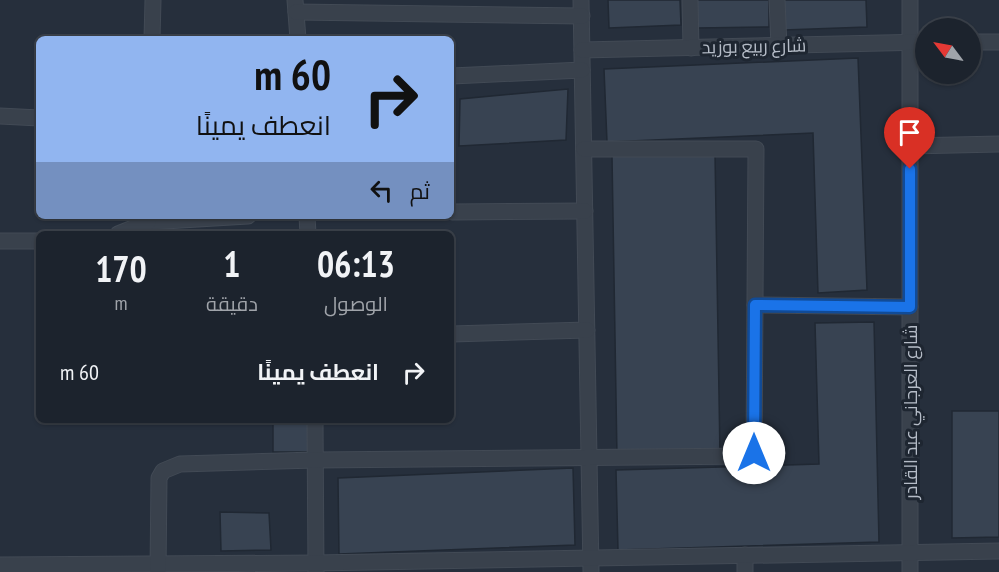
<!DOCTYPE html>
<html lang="ar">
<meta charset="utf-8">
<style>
:root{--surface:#1c232d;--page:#292f39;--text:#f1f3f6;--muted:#a0a4aa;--line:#3a4049}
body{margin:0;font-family:"PT Sans Narrow",Cairo,sans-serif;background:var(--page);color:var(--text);direction:rtl;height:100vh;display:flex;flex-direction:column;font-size:22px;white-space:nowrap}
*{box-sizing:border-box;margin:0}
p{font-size:20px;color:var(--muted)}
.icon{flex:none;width:33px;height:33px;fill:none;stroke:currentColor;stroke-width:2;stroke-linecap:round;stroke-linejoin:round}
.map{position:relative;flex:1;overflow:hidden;direction:ltr}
.sheet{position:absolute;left:36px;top:231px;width:418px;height:192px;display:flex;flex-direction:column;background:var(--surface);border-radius:9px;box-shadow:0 2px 4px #0004,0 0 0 2px var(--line);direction:rtl}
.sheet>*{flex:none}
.guide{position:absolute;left:36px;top:36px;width:418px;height:183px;border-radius:9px;box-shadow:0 2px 4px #0004,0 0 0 2px var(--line);direction:rtl;background:#91b5f0;color:#111;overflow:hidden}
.needle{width:39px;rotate:302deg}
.buttons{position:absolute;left:915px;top:18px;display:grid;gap:12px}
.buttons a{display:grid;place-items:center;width:66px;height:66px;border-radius:50%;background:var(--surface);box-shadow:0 2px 4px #0004,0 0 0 2px var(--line);font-size:30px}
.pin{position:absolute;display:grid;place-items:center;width:51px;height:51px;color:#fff;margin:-62px -26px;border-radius:50% 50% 50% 0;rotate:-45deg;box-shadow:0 0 6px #0007}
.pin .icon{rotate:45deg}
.me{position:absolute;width:66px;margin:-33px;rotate:0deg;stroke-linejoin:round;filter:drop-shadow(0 0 4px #0008)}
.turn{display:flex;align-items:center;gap:21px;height:126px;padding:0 24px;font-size:27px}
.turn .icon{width:78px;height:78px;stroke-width:2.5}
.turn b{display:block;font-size:42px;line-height:51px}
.then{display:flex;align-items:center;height:57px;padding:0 24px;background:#0003;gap:12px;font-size:22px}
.eta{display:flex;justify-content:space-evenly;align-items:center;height:102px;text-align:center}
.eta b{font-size:36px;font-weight:600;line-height:42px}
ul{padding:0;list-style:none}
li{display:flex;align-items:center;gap:18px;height:78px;padding:0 24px}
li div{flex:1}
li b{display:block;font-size:22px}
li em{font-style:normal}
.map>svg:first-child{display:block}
</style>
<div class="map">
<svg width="999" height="572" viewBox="0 0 999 572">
<rect width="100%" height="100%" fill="#262f3c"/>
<!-- building -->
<g fill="#384352" stroke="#202833" stroke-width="1.5">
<polygon points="608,0 680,0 681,25 609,28"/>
<polygon points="697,0 769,0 769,27 697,28"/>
<polygon points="783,0 866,0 867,27 784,30"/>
<polygon points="858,58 867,290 818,293 813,133 607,142 604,69"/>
<polygon points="568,89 566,140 459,146 460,99"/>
<polygon points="715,154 720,455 617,457 612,156"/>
<polygon points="874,322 879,542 618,550 616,470 819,464 815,323"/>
<polygon points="952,411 999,411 999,537 952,538"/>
<rect x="273" y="420" width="35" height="32"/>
<polygon points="573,468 575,545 339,554 338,478"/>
<polygon points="220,512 269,513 271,550 221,551"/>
</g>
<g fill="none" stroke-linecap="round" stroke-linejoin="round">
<defs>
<g id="street">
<polyline points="295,0 298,39"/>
<polyline points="581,0 591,572"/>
<polyline points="690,0 691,48"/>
<polyline points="777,0 779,46"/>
<polyline points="910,0 910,572"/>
<polyline points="296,12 582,16"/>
<polyline points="152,39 153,0"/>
<polyline points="970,42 999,42"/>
<polyline points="582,50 926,42"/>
<polyline points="452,76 582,70"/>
<polyline points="0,116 39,118"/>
<polyline points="910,146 999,144"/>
<polyline points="452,212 585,211"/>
<polyline points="307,216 308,234"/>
<polyline points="148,222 248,216"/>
<polyline points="118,234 148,222 149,216"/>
<polyline points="0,241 39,241"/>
<polyline points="755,305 910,307"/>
<polyline points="452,334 587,330"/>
<polyline points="315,420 316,572"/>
<polyline points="745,555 745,572"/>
<polyline points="0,565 315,563 999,551"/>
<polyline points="158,572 159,478 163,471 180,464 315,460 752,456 754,453 756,149 584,149"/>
</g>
</defs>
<!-- street casing -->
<use href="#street" stroke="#424a55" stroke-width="17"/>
<!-- street -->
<use href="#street" stroke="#39414c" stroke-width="15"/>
</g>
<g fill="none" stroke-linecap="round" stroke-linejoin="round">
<defs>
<polyline id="route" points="754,453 755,305 910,307 910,169"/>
</defs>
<!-- route casing -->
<use href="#route" stroke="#114b97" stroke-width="15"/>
<!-- route -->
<use href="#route" stroke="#1a73e8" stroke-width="10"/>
</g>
<g text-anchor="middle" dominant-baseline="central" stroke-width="6" stroke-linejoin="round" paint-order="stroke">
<!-- street labels -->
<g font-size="18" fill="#b5bcc7" stroke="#1e2631">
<text transform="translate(754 46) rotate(-1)">شارع ربيع بوزيد</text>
<text transform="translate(910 412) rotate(-90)">شارع العرجاني عبد القادر</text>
</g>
</g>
</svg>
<div class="buttons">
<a><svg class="needle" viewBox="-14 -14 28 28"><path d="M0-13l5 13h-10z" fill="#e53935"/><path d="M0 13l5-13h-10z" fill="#a0a4aa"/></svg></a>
</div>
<div class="pin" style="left:910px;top:169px;background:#d93025"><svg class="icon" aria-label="arrive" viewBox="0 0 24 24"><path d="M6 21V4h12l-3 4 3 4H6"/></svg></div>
<svg class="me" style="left:754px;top:453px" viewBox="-20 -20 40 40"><circle r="19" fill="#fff"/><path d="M0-13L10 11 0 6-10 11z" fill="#1a73e8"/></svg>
<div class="guide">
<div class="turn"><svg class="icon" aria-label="right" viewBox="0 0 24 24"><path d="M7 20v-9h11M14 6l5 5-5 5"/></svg><div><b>60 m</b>انعطف يمينًا</div></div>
<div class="then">ثم<svg class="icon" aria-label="left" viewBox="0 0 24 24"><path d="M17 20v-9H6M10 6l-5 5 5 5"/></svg></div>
</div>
<section class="sheet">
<div class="eta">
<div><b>06:13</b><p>الوصول</p></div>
<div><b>1</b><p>دقيقة</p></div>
<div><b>170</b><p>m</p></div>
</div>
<ul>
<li><svg class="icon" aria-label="right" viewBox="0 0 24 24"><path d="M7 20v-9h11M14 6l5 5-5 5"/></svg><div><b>انعطف يمينًا</b></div><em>60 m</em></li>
</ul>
</section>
</div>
